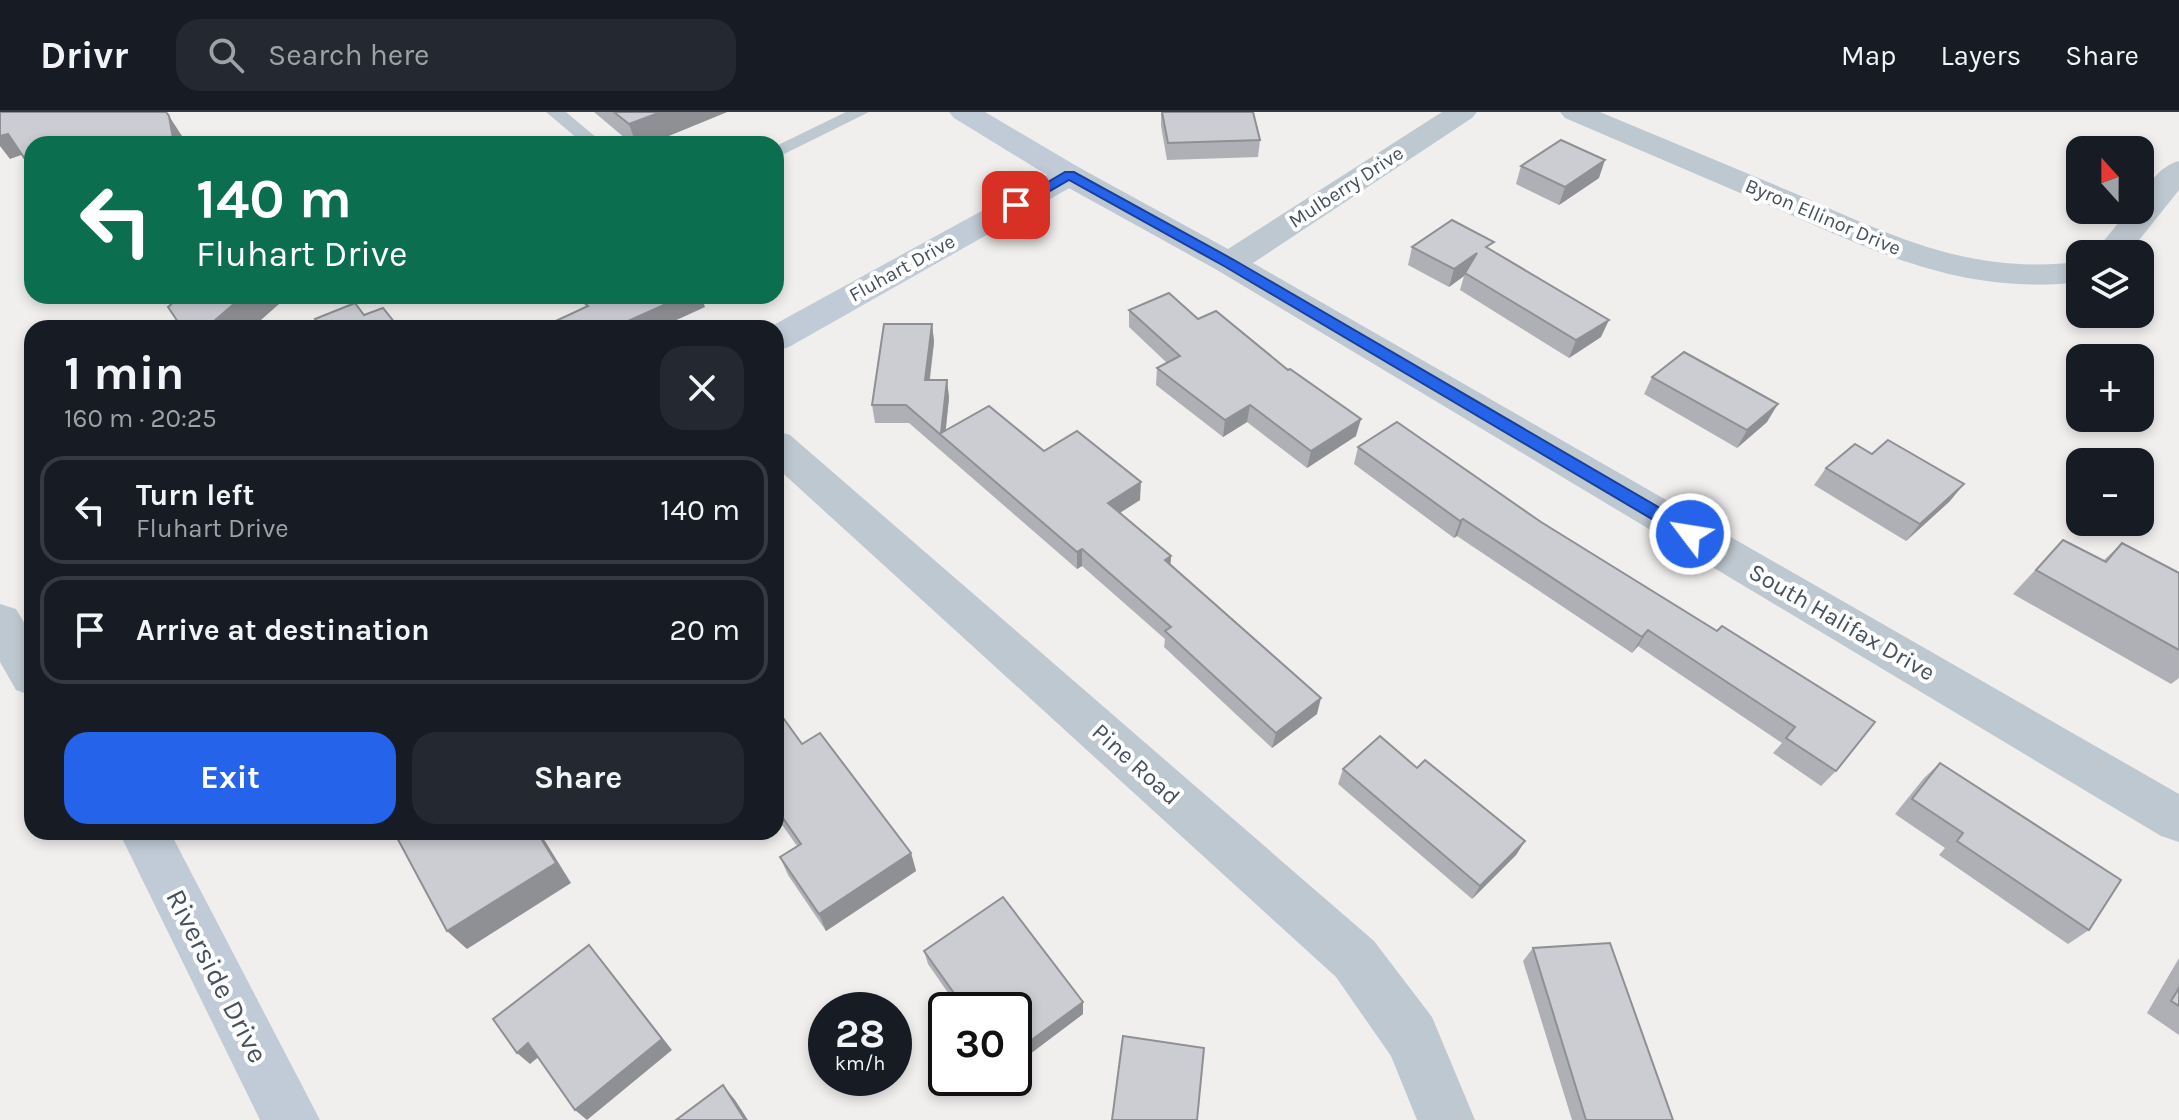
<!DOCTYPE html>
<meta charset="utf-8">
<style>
:root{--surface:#171b24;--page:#242831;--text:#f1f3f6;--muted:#9ea1a6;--line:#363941;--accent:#2563eb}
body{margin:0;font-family:Karla,sans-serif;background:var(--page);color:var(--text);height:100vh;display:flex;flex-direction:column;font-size:30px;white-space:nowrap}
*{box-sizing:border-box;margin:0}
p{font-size:26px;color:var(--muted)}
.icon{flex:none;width:44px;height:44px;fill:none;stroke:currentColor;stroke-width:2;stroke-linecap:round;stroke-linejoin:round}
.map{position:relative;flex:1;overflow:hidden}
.details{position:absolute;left:24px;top:208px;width:760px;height:520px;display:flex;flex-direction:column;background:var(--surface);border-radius:24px;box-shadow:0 4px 12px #0003}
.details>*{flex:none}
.top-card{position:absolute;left:24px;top:24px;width:760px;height:168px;border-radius:24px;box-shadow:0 4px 12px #0003;background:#0b6e4f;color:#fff;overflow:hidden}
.needle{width:52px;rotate:339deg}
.buttons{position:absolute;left:2066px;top:24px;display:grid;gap:16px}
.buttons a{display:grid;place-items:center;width:88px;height:88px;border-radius:16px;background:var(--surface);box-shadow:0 4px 12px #0003;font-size:40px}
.speed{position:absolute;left:808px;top:880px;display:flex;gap:16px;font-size:40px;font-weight:700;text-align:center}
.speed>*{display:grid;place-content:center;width:104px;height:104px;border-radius:50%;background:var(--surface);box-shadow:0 4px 12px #0003;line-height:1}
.speed small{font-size:20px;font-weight:400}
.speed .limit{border:4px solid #111;border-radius:12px;background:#fff;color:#111}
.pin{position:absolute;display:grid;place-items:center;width:68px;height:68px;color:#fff;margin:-34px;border-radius:16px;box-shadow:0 4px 12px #0006}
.me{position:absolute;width:88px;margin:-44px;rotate:301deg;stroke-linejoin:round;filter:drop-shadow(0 0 6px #0008)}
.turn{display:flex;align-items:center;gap:28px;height:168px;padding:0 40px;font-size:36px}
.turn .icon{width:104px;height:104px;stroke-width:2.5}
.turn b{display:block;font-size:56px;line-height:68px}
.round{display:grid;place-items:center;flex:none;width:84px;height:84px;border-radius:24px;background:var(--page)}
.summary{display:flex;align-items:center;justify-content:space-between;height:136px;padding:0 40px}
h1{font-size:48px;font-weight:700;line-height:60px}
.primary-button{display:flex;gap:16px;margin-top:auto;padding:16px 40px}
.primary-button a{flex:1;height:92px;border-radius:24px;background:var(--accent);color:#fff;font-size:32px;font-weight:700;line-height:92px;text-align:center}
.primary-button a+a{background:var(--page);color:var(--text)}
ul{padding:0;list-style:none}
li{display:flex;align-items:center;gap:24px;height:108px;margin:0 16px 12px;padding:0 24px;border:4px solid var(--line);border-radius:24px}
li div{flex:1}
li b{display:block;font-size:30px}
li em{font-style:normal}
header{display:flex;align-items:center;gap:48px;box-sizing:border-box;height:112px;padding:0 40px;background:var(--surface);border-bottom:2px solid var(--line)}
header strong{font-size:38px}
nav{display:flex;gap:44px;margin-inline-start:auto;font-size:28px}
.search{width:560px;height:72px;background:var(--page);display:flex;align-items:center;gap:20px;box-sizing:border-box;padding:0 28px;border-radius:24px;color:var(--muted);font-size:30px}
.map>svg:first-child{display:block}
</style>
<header>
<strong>Drivr</strong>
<div class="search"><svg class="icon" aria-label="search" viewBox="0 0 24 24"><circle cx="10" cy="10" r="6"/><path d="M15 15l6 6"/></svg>Search here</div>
<nav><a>Map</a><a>Layers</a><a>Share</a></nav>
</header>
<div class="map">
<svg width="2179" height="1008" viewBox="0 0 2179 1008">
<rect width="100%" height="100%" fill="#f1eeee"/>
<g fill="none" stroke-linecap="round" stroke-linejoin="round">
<!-- lane -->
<g fill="#bec8d0" fill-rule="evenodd">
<polygon points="546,0 566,0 604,32 584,32"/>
<polygon points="846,0 869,0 776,46 776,34"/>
</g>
<!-- street -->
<g fill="#bec8d0" fill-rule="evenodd">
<polygon points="1442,0 1477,0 1472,6 1253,151 2179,682 2179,730 2161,724 1217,158 1058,70 1053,63 1058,56 1069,54 1080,56 1228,137"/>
<path d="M1560,0H1600C1662,26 1725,52 1787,78C1890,122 1964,163 2080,150V170C1961,184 1872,138 1766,92C1699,63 1632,35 1565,6Z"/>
<path d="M2179,49V78L2128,142H2093L2129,98H2140C2140,79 2160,53 2179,49Z"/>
<polygon points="776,319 790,323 1374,829 1432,905 1475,1008 1417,1008 1391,944 1336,865 776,355"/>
<polygon points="0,492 16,497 32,524 32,584 16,578 0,550"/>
</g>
<!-- secondary -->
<g fill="#c0cbd7" fill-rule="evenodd">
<polygon points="949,0 985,0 1080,56 1085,63 1080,70 789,235 776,239 776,216 768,216 1047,63 954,6"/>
<polygon points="119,720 170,720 320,1008 260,1008"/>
</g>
</g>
<!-- wall -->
<g fill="#afb0b5">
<polygon points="594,0 727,0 649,32 632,32"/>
<polygon points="1161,0 1253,0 1260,28 1258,45 1167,48 1161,14"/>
<polygon points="1521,54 1599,66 1559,93 1516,72"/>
<polygon points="1412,135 1491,138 1601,225 1569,246 1460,178 1464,164 1449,175 1408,153"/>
<polygon points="1129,198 1198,207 1356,324 1307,356 1247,310 1223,325 1156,273 1157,256 1167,251 1129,215"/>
<polygon points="932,212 934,230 930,268 947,268 949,286 945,319 1044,339 1140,388 1120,401 1171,444 1170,453 1317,602 1272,636 1164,535 1165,527 1082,454 1077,457 909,311 875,311 872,293"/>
<polygon points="1652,265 1767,310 1737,336 1644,282"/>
<polygon points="1358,335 1541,410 1717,519 1836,659 1821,674 1773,641 1782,631 1638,534 1632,541 1457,424 1454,426 1354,352"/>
<polygon points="1826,356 1950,389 1906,429 1814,373"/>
<polygon points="2063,428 2103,449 2122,431 2179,461 2179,566 2171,572 2013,482"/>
<polygon points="776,596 802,632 911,741 916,759 826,819 788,763 780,745 797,734 776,704"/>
<polygon points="1940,651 2089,818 2068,832 1939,743 1945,736 1895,702 1924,666"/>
<polygon points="1417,656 1525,729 1516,743 1472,787 1338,672 1343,657"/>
<polygon points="1533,836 1673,1008 1572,1008 1523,849"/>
<polygon points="924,839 1083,902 1014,954 1014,898 960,898 928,852"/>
<polygon points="2179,846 2179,923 2147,901"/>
</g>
<!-- shaded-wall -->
<g fill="#8e9094">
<polygon points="661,0 727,0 649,32 636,32 629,12"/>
<polygon points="169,4 182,24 184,32 174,32"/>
<polygon points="8,22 24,42 10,47 0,34 0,24"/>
<polygon points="96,27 99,32 81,32"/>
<polygon points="1605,48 1599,66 1559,93 1565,75"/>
<polygon points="1477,141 1464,164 1449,175 1454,157"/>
<polygon points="243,184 288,184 252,216 206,216"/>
<polygon points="684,184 701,184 705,195 659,216 620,216 619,213"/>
<polygon points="1609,208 1601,225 1569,246 1576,228"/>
<polygon points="932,212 934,230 927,286 925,268"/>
<polygon points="947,268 949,286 945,326 941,324"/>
<polygon points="1778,292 1767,310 1737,336 1747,318"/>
<polygon points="1250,293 1247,310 1223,325 1225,308"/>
<polygon points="1361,307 1356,324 1307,356 1311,339"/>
<polygon points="1141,370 1140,388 1108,408 1108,391"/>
<polygon points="1964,372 1950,389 1906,429 1920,412"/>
<polygon points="1463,407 1457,424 1454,426 1460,409"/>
<polygon points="1082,437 1082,454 1077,457 1077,440"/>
<polygon points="1171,444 1170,460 1165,448"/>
<polygon points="1648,518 1638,534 1632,541 1642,525"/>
<polygon points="1321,586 1317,602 1272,636 1276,621"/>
<polygon points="537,720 538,720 545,729 571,771 467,837 447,819"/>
<polygon points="1525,729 1516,743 1472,787 1480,774"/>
<polygon points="911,741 916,759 826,819 819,802"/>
<polygon points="600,846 672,938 587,1008 575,998"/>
<polygon points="1083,890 1083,902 1014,954 1014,941"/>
<polygon points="528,931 541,943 530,952 517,941"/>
<polygon points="723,973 735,988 748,1008 745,1008"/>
</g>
<!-- building -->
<g fill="#cbcdd3" stroke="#8e9094" stroke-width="2">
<polygon points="0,0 166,0 169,4 174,32 96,32 96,27 81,32 32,32 32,48 27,50 8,22 0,24"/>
<polygon points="614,0 661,0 629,12"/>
<polygon points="1162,0 1253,0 1260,28 1168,31"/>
<polygon points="1561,28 1605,48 1565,75 1521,54"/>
<polygon points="1452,108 1494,130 1486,135 1609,208 1576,228 1465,161 1477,141 1454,157 1412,135"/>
<polygon points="1169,181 1198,207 1216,199 1288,258 1290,257 1361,307 1311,339 1250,293 1225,308 1157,256 1180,244 1129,198"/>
<polygon points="181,184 243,184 206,216 182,216 168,195"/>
<polygon points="593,184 684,184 619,213 622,216 543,215 588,194 582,189"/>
<polygon points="355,191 364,203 383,196 399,216 322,216 315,207"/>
<polygon points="884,212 932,212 925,268 947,268 941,321 989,294 1044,339 1077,319 1141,370 1108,391 1171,444 1165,448 1321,586 1276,621 1165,519 1171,515 1082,437 1077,440 906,293 872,293"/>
<polygon points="1684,240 1778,292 1747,318 1652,265"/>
<polygon points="1397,310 1541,410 1717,519 1722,514 1875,610 1836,659 1786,626 1795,615 1648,518 1642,525 1463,407 1460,409 1358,335"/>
<polygon points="1888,328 1964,372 1920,412 1826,356 1855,332 1872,342"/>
<polygon points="2063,428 2106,450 2122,431 2179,461 2179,538 2036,458"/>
<polygon points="776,596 802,632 820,621 911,741 819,802 780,745 801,732 776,696"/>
<polygon points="1380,624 1417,656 1425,648 1525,729 1480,774 1343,657"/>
<polygon points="1940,651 2121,768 2089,818 1957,729 1963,721 1912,687"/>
<polygon points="394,720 503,720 505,723 510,720 537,720 556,751 447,819"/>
<polygon points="1003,785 1083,890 1014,941 1014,898 966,898 924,839"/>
<polygon points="1610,831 1673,1008 1586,1008 1533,836"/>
<polygon points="589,833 662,927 575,998 528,931 517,941 493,907"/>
<polygon points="2179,876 2179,894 2171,889"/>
<polygon points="1123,924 1204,936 1197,1008 1112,1008"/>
<polygon points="723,973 745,1008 676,1008"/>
</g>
<!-- route -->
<polygon fill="#2563eb" stroke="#184099" stroke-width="2" points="1065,60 1074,60 1234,148 1696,417 1699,422 1696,426 1684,426 1224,154 1069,68 1021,96 1009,93"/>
<g text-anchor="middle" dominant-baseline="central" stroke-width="8" stroke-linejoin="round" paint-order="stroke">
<!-- far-street labels -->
<g font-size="20" fill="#46515b" stroke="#fff">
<text transform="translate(1346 75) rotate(-33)">Mulberry Drive</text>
<text transform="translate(1823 105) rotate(23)">Byron Ellinor Drive</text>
<text transform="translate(902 156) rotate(-29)">Fluhart Drive</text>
</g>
<!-- street labels -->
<g font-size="24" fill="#46515b" stroke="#fff">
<text transform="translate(1842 510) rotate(30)">South Halifax Drive</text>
<text transform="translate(1136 652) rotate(42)">Pine Road</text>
</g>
<!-- near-street labels -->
<g font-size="28" fill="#46515b" stroke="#fff">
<text transform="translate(217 864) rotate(63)">Riverside Drive</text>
</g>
</g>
</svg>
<div class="buttons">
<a><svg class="needle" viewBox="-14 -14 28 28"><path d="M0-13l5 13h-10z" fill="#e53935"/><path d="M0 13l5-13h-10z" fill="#9ea1a6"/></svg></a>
<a><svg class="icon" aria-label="layers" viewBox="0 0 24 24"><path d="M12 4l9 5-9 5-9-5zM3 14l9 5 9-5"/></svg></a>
<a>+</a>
<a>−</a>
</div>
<div class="speed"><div>28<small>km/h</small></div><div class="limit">30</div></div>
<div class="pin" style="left:1016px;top:93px;background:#d93025"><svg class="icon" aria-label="arrive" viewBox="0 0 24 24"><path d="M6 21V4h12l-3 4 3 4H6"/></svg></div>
<svg class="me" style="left:1690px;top:422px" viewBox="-20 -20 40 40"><circle r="17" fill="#2563eb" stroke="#fff" stroke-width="3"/><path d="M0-11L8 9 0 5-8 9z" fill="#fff"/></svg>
<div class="top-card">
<div class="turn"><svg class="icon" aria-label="left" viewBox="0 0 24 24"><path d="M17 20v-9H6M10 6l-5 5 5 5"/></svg><div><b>140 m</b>Fluhart Drive</div></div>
</div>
<section class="details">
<div class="summary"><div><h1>1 min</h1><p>160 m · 20:25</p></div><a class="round"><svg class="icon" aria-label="close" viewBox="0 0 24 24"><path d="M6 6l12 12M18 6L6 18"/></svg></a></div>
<ul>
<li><svg class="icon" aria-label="left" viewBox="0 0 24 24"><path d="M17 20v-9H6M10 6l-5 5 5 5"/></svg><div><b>Turn left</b><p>Fluhart Drive</p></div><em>140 m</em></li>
<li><svg class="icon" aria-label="arrive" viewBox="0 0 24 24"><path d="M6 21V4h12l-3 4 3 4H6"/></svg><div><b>Arrive at destination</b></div><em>20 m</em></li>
</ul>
<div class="primary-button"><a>Exit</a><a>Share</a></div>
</section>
</div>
